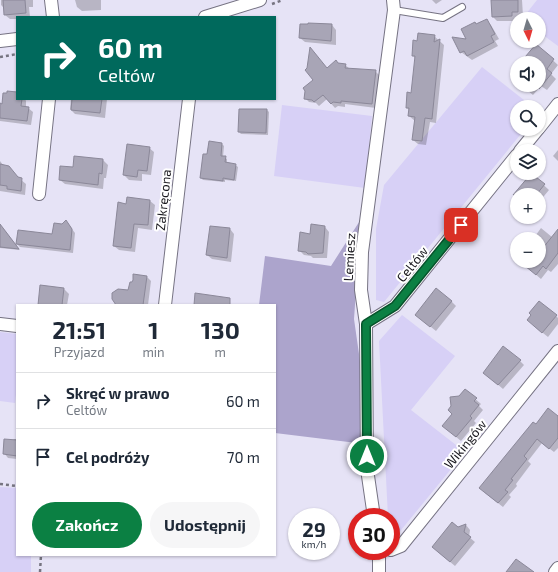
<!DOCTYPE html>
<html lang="pl">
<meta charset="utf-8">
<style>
:root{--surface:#fff;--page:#f6f6f7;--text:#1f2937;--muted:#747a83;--line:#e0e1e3;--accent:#0b8043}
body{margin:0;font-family:"Exo 2",sans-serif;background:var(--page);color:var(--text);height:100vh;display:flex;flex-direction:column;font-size:15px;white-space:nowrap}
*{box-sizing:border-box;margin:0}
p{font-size:13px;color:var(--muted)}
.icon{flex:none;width:22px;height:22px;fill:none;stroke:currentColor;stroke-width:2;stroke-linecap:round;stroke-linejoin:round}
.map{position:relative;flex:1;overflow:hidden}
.panel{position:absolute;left:16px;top:304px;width:260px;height:252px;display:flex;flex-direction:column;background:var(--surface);border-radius:0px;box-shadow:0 1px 3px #0004}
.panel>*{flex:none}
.hud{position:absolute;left:16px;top:16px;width:260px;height:84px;border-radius:0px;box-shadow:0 1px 3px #0004;background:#00695c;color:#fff;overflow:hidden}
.needle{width:26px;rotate:175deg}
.buttons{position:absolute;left:510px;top:12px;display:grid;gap:8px}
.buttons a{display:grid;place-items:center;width:36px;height:36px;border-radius:50%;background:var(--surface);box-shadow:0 1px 3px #0004;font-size:20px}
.speed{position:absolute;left:288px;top:508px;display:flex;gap:8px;font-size:20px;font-weight:700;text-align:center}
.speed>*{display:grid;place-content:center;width:52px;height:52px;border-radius:50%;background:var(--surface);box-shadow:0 1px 3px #0004;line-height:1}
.speed small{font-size:10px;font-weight:400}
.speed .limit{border:6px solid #d22;background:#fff;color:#111}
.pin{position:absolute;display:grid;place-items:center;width:34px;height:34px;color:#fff;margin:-17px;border-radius:8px;box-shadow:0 2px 6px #0006}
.me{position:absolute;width:44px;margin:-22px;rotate:0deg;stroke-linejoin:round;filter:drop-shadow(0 0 3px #0008)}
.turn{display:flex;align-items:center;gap:14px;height:84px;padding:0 16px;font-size:18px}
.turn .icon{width:52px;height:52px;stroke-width:2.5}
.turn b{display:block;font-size:28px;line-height:34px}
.eta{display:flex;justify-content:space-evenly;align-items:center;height:68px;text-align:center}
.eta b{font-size:24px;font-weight:700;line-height:28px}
.action{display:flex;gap:8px;margin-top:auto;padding:8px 16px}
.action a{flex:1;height:46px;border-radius:24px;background:var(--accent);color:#fff;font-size:16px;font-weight:700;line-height:46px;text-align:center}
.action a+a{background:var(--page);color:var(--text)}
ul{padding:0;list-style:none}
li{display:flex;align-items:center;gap:12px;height:56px;padding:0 16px;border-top:1px solid var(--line)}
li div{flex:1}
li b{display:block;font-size:15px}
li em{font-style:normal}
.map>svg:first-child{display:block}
</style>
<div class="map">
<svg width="558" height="572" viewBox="0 0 558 572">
<rect width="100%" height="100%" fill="#e6e3f6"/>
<!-- green -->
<g fill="#d7d0f6">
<polygon points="537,0 558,0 558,46 539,32 539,19 522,19"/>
<polygon points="482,67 533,107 517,107 517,129 525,129 384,302 376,300 376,229 384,185"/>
<polygon points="282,105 372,116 365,188 274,176"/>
<polygon points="402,315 455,356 411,410 465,452 397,535 391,534 391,517 388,517 379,341"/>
<polygon points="0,332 17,334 17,386 15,403 0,401"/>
<polygon points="0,487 17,488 17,555 31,555 31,572 0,572"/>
</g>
<!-- forest -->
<polygon fill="#aca4cc" points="361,219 354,319 360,361 365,444 275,433 275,305 259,305 265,256 331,266"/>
<!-- shadow -->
<g fill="#0003">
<polygon points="1,0 33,0 33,7 29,7 30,17 17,17 17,19 10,19 5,15 4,8 1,5"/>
<polygon points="75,0 101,0 101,10 82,11 77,7"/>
<polygon points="432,0 442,0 436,4"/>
<polygon points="492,0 522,0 523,16 516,17 516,21 497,21 493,17"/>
<polygon points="486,20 491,25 499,39 495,41 498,46 472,60 461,52 477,25"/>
<polygon points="332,25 336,30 336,45 305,42 300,38"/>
<polygon points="434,36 444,45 436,123 430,122 426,145 418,144 413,140 415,121 409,116 410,111 407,108 412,94 416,59 413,56 417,42"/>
<polygon points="536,45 558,65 551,74 556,79 547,90 541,86 533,95 521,85 539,85 539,63 522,63"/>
<polygon points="338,64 345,65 350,69 375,71 379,75 376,108 345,104 345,107 338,106 335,108 327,99 319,106 316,103 309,102 305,98 327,69"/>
<polygon points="517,69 517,82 511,76"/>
<polygon points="17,93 17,99 25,99 26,101 26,107 28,108 33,112 31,125 0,121 0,104 3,105"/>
<polygon points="71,99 107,99 105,118 75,114 70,109"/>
<polygon points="267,110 269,112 268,135 241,134 239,132"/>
<polygon points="222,144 224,146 223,157 227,159 227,164 235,165 238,167 236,181 225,180 225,182 203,180 201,178 208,155"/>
<polygon points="149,148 154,152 151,175 142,174 142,181 129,180 124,175"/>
<polygon points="558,150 558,161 553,156"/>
<polygon points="75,157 103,160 108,165 106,178 104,178 103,189 65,184 60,180 74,169"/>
<polygon points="0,161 3,165 26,184 25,195 0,191"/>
<polygon points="536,178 549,190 539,202 539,195 517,195 517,197 515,195"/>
<polygon points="150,201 155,205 152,230 138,228 135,252 119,250 114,246 127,205"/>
<polygon points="69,225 75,233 73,253 20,247 17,244 53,235"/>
<polygon points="0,226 2,227 20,250 0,248"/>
<polygon points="325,227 329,232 327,258 313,258 311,256 304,255 299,250 310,235"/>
<polygon points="541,228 558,242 558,264 551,272 548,270 541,279 520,261 539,261 539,239 533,239"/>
<polygon points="230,229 234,234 231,262 212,259 207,255"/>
<polygon points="146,276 151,281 148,305 118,305"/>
<polygon points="41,286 64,289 69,294 67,305 39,305"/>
<polygon points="451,301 456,306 436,331 421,319"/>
<polygon points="556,316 558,318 558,324 548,337 533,325"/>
<polygon points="520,361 524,365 503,389 489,377"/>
<polygon points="465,390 481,404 479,406 483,410 474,421 476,423 461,441 443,426 453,414 459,397"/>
<polygon points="558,418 558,448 554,452 542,443 528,461 531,464 516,484 517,486 509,495 511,497 503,507 485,493 536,426"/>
<polygon points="14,439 17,439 17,459 8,458 4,453"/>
<polygon points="466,525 470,530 469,537 475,542 455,566 438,552 458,528"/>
</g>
<!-- building -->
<g fill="#a8a5b6" stroke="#8b8899">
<polygon points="3,0 25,0 26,13 4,15"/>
<polygon points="491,0 518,0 518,12 512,12 512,16 492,17"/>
<polygon points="487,19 495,34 491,36 494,42 467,56 464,51 460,53 452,37 466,39 461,29 475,22 476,24"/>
<polygon points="308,23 332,24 331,41 299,38 300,24 308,24"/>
<polygon points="418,33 435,35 434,42 440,39 432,119 425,118 422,141 412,140 415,117 408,116 409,108 406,108 407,92 411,93 415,56 412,56 413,40 417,41"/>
<polygon points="536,44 554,59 547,69 552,73 539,89 539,63 520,63"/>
<polygon points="310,47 327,68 336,60 338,63 346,64 345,68 376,70 372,104 341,101 341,103 333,102 331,104 323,95 314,102 312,100 304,99 305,91 303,88 313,80 305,70 307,68"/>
<polygon points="7,91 17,92 17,99 22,99 21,106 29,107 27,121 0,118 0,103 2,104 3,93 7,93"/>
<polygon points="72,99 102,99 100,113 71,110"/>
<polygon points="239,109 267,109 266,133 238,132"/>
<polygon points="209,141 222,143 221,156 226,156 225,162 236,164 234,180 223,178 223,181 200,178 203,154 207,154"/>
<polygon points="127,144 150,147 147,171 138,170 137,177 123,175"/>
<polygon points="74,156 103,159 102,174 99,173 98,185 59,180 60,166 73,167"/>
<polygon points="0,164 9,166 18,177 22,178 21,191 7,189 7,186 0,185"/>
<polygon points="529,176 534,179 536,177 545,184 536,195 513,195"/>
<polygon points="127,197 150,200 148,225 134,224 131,248 113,246 118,202 126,204"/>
<polygon points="66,220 72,229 70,250 16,244 18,230 52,234 54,223 62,224"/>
<polygon points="0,224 19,249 0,247"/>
<polygon points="311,224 325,226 323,253 308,254 306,252 298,251 300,232 310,234"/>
<polygon points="210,226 230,228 227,258 206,255"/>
<polygon points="558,229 558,253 546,269 543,266 536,275 519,261 539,261 539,253"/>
<polygon points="133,274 147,276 143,305 116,305 112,299 112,293 118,289 128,290 130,282 132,282 133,280"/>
<polygon points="40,285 64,288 62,305 38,305"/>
<polygon points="436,288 452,301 430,327 415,315"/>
<polygon points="195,293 230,298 230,305 194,305"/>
<polygon points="539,301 557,315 542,333 527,320 531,315 529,313"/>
<polygon points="503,346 521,360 498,385 483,373"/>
<polygon points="465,389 477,398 474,401 479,405 470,416 472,418 456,437 442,426 452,414 448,410 451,406 450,397 459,396"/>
<polygon points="548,408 558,416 558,438 549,449 537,439 524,456 527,459 511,479 513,480 505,490 508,492 498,503 479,488 533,422 536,424"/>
<polygon points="4,439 17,440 17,456 3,454"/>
<polygon points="452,522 458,527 466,524 464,532 471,537 450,562 432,547"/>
<polygon points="516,559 534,572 506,572"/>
</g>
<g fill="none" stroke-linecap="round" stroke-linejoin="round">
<defs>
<polyline id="lane" points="394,10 443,18 462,7"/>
<g id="street">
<polyline points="51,0 53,17"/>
<polyline points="205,17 260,0"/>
<polyline points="0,41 17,39"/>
<polyline points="539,128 558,104"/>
<polyline points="520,151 538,129"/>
<polyline points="39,194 49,99"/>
<polyline points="165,305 189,99"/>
<polyline points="0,324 17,326"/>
<polyline points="366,324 395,306 517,155"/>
<polyline points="374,517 367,469 366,324 361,290 362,252 394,10 393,0"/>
<polyline points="391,550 401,546 558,351"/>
<polyline points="379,551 379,572"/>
<polyline points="555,572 558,568"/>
</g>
</defs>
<!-- lane casing -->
<use href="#lane" stroke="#767383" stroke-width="8"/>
<!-- street casing -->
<use href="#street" stroke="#767383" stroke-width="14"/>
<!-- path -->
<g stroke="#767480" stroke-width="2.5" stroke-dasharray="3 3" stroke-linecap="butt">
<polyline points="272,4 283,0"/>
<polyline points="0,57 17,54"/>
<polyline points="0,484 17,486"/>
<polyline points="40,572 41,555"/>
</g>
<!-- lane -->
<use href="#lane" stroke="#fff" stroke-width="6"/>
<!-- street -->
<use href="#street" stroke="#fff" stroke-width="12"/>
</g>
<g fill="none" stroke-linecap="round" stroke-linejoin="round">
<defs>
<polyline id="route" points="367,456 366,324 395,306 461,225"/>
</defs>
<!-- route casing -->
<use href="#route" stroke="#07532c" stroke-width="10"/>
<!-- route -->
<use href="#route" stroke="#0b8043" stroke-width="7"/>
</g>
<g text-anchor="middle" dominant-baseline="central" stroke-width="4" stroke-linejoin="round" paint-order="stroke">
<!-- street labels -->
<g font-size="13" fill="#18171d" stroke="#fff">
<text transform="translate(163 200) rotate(-84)">Zakręcona</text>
<text transform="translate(349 257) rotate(-87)">Lemiesz</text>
<text transform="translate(412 264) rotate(-51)">Celtów</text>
<text transform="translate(465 444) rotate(-51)">Wikingów</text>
</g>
</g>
</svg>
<div class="buttons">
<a><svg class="needle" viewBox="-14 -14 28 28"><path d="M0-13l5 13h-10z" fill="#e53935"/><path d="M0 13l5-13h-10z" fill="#747a83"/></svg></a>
<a><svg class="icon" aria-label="sound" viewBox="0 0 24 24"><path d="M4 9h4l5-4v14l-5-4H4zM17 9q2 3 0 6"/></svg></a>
<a><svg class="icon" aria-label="search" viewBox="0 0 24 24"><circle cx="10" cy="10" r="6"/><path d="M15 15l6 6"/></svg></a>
<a><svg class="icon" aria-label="layers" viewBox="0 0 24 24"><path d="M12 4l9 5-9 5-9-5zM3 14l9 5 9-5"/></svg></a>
<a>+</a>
<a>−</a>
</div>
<div class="speed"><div>29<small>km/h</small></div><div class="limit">30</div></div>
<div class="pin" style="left:461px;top:225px;background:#d93025"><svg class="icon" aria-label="arrive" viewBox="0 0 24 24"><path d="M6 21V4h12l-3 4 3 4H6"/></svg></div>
<svg class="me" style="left:367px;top:456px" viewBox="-20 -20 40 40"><circle r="17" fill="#0b8043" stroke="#fff" stroke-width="3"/><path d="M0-11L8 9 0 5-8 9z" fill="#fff"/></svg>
<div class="hud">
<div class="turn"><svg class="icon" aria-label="right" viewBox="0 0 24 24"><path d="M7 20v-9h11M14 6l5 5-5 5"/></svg><div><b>60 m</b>Celtów</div></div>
</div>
<section class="panel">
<div class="eta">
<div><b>21:51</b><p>Przyjazd</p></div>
<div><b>1</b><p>min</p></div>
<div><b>130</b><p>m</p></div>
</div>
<ul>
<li><svg class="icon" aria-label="right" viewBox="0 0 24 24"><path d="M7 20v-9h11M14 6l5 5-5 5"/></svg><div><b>Skręć w prawo</b><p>Celtów</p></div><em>60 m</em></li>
<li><svg class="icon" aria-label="arrive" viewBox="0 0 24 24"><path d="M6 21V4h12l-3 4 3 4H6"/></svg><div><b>Cel podróży</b></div><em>70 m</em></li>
</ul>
<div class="action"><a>Zakończ</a><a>Udostępnij</a></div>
</section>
</div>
